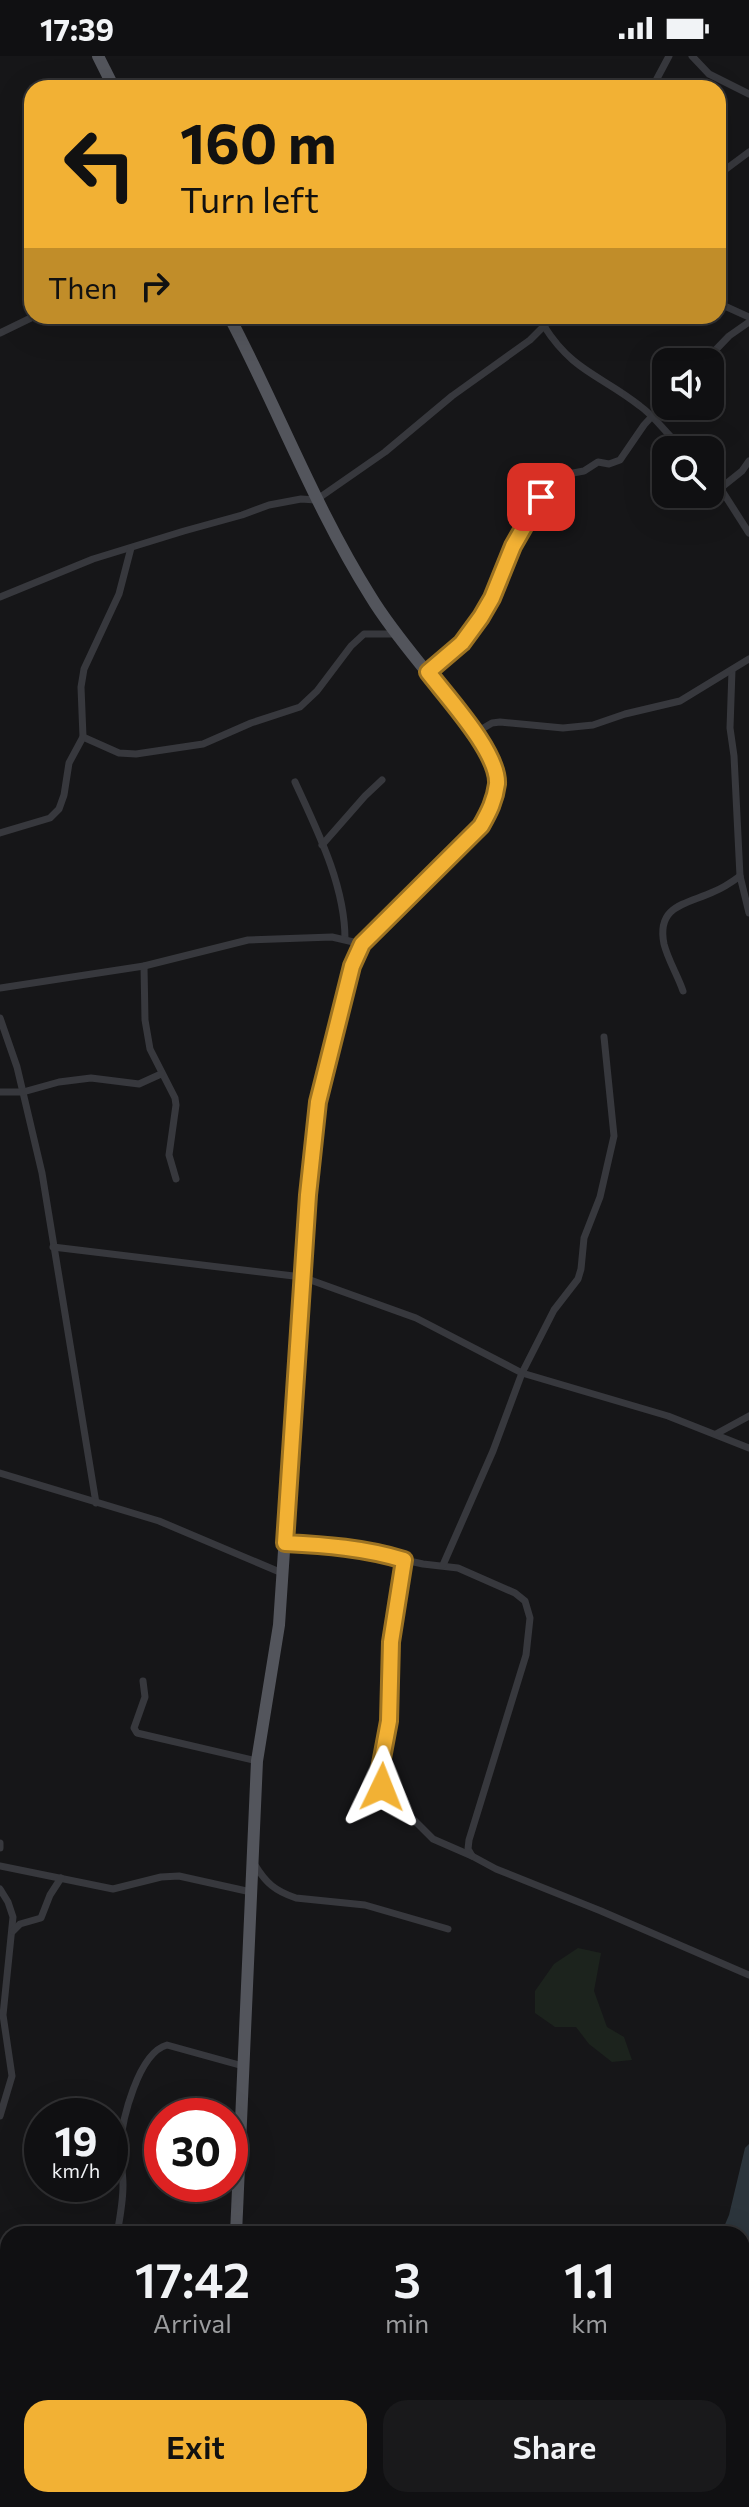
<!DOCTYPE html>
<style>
:root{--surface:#101012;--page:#19191b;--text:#f1f3f6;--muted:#9c9d9f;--line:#303032;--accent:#f2b134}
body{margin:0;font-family:Commissioner,sans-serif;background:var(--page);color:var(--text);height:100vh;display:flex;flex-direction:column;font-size:30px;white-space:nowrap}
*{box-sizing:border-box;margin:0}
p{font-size:26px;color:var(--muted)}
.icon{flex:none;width:44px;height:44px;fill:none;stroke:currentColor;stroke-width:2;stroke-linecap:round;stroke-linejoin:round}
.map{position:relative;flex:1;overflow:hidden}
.panel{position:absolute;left:0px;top:2170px;width:750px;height:282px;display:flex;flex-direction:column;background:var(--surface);border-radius:24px 24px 0 0;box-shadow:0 8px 32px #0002,0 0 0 2px var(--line)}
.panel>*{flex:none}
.top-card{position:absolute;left:24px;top:24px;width:702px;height:244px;border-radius:24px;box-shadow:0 8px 32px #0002,0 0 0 2px var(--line);background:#f2b134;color:#111;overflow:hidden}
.buttons{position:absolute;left:652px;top:292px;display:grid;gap:16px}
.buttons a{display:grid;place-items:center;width:72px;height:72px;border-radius:16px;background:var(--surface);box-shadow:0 8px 32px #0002,0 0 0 2px var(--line);font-size:40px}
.speed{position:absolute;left:24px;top:2042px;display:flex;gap:16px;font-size:40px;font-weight:700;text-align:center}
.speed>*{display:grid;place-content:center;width:104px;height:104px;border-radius:50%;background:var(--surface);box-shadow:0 8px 32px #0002,0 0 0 2px var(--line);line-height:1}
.speed small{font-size:20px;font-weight:400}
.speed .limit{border:12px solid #d22;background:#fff;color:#111}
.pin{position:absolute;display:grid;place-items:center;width:68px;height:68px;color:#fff;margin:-34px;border-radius:16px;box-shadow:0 4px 12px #0006}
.me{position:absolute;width:88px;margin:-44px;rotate:2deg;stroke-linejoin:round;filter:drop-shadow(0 0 6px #0008)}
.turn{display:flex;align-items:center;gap:28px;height:168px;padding:0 24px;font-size:36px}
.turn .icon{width:104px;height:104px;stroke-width:2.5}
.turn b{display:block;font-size:56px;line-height:68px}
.then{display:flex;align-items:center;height:76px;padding:0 24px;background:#0003;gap:16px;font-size:30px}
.eta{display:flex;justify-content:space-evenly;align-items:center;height:136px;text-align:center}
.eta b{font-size:48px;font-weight:600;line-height:56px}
.action{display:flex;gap:16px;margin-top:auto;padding:16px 24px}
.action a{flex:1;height:92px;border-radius:24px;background:var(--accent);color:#111;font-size:32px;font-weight:600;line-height:92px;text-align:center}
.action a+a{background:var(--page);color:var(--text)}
.status{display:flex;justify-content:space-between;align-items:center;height:56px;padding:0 40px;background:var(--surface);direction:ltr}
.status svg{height:22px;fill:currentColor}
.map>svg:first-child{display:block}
</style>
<div class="status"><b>17:39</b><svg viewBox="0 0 49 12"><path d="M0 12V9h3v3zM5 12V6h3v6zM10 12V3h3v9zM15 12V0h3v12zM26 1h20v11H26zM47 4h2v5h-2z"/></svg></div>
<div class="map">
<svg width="749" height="2451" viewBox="0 0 749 2451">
<rect width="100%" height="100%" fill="#161618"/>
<!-- green -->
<polygon fill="#1c231d" points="578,1892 601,1897 594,1935 607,1971 624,1981 632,2004 612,2006 589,1988 576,1971 555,1971 535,1957 535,1935 554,1908"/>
<!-- water -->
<polygon fill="#2c353c" points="749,2088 749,2451 632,2451 633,2444 742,2444 742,2178 721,2178 729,2159 745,2092"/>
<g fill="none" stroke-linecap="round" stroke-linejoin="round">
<!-- street -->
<g stroke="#37383d" stroke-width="7">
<polyline points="692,0 709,18 749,38"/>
<polyline points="566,32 571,30"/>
<polyline points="652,32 669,0"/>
<polyline points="718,119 749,96"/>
<polyline points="718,247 749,261"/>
<path d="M544,270C573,316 601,319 640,350C657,362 668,381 685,394"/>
<polyline points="0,277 35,260"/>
<polyline points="704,306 729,280 749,266"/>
<polyline points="710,416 749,477"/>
<polyline points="722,431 742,415 749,405"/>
<polyline points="0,541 93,503 184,475 242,459 269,449 301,443 316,444 385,396 452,340 530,284 554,260"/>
<polyline points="732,614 730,672 734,700 740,820 749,857"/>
<polyline points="428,616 462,587 481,561 492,542 513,490 550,426 562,419 584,415 598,406 609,408 620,404 644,369 666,345"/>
<polyline points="475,677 492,667 500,666 563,672 593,669 625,658 680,645 749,603"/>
<polyline points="83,681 119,697 136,698 203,688 251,667 300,651 317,635 351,590 364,578 397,578"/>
<path d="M295,726C317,774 345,829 345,883"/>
<polyline points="0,777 50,762 59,753 64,739 69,707 83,681 81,631 84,613 119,538 131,492"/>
<polyline points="322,789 365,740 382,724"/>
<polyline points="144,910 145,964 150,993 175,1042 176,1049 169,1099 176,1123"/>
<polyline points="0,932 144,910 248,884 332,881 362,888"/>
<path d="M683,935C678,920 668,904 664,888C656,849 687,848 713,836C723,832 732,826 740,820"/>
<polyline points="0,962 17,1011 42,1117 96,1447"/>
<polyline points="0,1036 23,1036 59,1026 91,1022 139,1028 161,1018"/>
<polyline points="53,1191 302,1221 416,1262 522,1317 668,1360 749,1392"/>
<polyline points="716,1378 749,1360"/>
<polyline points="0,1417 159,1465 282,1517"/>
<polyline points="285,1487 344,1491 423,1508 458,1512 515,1537 525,1545 530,1562 526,1599 469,1784 468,1793 472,1800 496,1813 601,1855 749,1919"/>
<polyline points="443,1509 493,1395 522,1317 554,1254 578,1223 581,1213 584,1182 600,1141 614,1080 604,981"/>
<polyline points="143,1625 145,1641 134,1672 137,1677 257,1705"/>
<polyline points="390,1741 382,1731 380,1713 389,1665 391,1586 404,1504"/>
<polyline points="398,1748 433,1783 472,1800"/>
<polyline points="0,1787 0,1792"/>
<path d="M255,1809C266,1827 275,1835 296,1842L365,1849L448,1873"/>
<polyline points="0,1810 113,1833 161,1821 179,1820 251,1836"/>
<polyline points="0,1833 8,1846 13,1861 3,1959 12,2020 0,2060"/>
<polyline points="13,1875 20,1868 41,1862 50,1839 61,1822"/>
<path d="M117,2178C120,2162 123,2145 123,2129C123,2116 120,2104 120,2091C122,2064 138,1997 167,1989L243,2010"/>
<polyline points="0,2383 8,2376"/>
</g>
<!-- primary -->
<g stroke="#53555c" stroke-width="12">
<polyline points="98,0 114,32"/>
<path d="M229,260C278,353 315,452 371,541C394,579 425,612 451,647C465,665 480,681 490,701C502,725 493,748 481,770L362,888L352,910L328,1001L318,1046L308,1139L279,1569L257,1705L236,2178"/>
<polyline points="193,2451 195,2444"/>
</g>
</g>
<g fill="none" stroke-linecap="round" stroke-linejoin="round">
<defs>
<path id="route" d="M382,1731L380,1713L389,1665L391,1586L404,1504C365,1492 325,1489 285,1487L308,1139L318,1046L352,910L362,888L481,770C489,756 495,744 497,728C499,697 447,641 428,616L462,587L481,561L492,542L513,490L541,441"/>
</defs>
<!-- route casing -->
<use href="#route" stroke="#9d7322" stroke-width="20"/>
<!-- route -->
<use href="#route" stroke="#f2b134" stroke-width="14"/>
</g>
</svg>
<div class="buttons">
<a><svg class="icon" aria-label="sound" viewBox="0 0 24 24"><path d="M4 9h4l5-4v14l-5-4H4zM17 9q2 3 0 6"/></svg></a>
<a><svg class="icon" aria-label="search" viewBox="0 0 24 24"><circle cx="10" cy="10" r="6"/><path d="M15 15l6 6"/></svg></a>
</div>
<div class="speed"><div>19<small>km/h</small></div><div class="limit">30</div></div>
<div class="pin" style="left:541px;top:441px;background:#d93025"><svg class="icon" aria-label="arrive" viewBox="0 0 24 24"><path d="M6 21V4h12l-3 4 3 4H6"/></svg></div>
<svg class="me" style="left:382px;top:1731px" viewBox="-20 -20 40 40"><path d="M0-17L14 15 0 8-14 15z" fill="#f2b134" stroke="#fff" stroke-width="4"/></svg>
<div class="top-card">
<div class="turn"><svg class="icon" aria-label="left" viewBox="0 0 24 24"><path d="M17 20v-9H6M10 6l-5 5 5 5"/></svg><div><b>160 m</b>Turn left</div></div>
<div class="then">Then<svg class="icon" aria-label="right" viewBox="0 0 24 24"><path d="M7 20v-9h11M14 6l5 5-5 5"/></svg></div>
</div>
<section class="panel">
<div class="eta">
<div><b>17:42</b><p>Arrival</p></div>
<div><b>3</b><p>min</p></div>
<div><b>1.1</b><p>km</p></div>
</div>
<div class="action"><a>Exit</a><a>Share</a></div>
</section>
</div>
